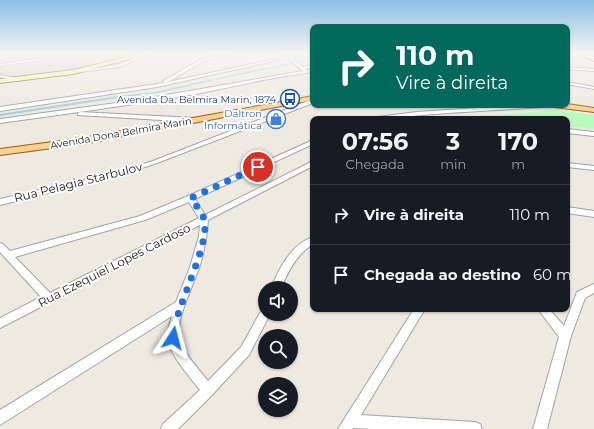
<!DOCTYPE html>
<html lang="pt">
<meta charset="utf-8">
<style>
:root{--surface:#171b24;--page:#242831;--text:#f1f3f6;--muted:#9ea1a6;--line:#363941}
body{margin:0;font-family:Montserrat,sans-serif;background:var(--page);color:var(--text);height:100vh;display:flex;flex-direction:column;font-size:15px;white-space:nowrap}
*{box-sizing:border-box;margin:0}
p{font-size:13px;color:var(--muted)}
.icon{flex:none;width:22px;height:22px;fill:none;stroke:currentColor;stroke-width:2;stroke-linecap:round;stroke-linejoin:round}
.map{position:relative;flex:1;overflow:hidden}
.sheet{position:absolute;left:310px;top:116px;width:260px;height:196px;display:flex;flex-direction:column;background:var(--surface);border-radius:8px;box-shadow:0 1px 3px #0004}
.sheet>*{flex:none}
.hud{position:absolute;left:310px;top:24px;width:260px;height:84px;border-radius:8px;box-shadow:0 1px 3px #0004;background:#00695c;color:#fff;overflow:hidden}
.fabs{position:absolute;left:258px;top:281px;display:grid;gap:8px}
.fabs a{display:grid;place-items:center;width:40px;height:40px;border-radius:50%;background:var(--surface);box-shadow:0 1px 3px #0004;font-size:20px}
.pin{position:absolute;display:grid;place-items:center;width:34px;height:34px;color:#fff;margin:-17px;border:2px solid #fff;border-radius:50%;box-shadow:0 1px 4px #0007}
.me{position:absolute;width:44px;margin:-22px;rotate:9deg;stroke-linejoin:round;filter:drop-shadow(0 0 3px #0008)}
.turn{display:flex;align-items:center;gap:14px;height:84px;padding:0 20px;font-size:18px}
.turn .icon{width:52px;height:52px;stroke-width:2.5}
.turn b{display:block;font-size:28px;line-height:34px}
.eta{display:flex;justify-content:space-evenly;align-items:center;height:68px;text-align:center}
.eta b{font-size:24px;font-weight:700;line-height:28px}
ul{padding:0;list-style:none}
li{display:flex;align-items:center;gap:12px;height:60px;padding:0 20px;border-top:1px solid var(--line)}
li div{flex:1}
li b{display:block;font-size:15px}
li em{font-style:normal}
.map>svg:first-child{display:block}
</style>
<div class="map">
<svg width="594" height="429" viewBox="0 0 594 429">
<rect width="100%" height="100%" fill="#eee9e1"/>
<!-- residential -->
<polygon fill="#dad8d9" points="0,54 146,54 124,64 0,80"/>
<!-- park -->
<polygon fill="#bbfabf" points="557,110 594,115 594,129 567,126 567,119 404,119 498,115"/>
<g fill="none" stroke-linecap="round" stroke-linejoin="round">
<!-- stream-far1 -->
<g stroke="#9fd0dd" stroke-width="1.5">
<polyline points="297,62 313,57"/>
<polyline points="216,79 294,63"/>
<polyline points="117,97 154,93 212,80"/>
</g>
<!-- stream -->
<polyline stroke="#9fd0dd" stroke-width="2" points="0,115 125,96"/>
<defs>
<g id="street">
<polygon points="14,54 20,54 0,59 0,57"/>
<polygon points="71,54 79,54 0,66 0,64"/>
<polygon points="145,54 150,54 119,67 73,73 71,72 117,65"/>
<path d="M226,54H231L202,62L168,82L298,54H304L291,58L303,67L313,65V67L305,69L309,72L307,73C270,77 233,87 196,94C131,105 66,114 0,123V119L138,100L303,71L287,58L157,87L0,111V107L164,83L163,81L200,60Z"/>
<polygon points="567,67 594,69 594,71 567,69"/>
<polygon points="0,75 21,79 21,80 19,81 0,77"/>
<polygon points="567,82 594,87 594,89 567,84"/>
<polygon points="313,99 313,103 157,163 121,175 0,205 0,199 117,172 153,161"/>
<path d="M524,105H544L541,107C506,110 471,111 436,114C415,115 395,119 374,119L377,117L417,112Z"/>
<polygon points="80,112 194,118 197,120 194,122 78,115 78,113"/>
<polygon points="567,129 594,132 594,136 567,133"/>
<path d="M313,140V144L195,199L205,215L313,161V166L208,220C207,236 204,253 199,268C193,286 175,321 179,339C181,350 201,372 208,381L241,347L261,311L265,309V314H270L249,355L212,395L178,429H161L163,424L200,390C190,377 169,354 167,337C167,330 170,323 172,316L0,425V410L176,302L190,267L199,236L200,225L0,328V318L41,297L0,252V243L3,244L10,251L140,216L188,196ZM189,202L199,218L50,293L15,257L145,220Z"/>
<polygon points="567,163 594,166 594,170 567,167"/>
<polygon points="567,207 594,211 594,217 567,213"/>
<path d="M313,237V244C297,254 288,271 281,288H271C279,269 291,244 313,237Z"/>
<polygon points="594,284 594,293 585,298 571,336 547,429 533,429 559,337 538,309 549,309 564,326 577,292"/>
<polygon points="414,309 425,309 361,415 475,422 480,424 482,429 372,429 353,428 353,429 338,429"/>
</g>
<g id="secondary">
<polygon points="140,54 148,54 73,74 0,83 0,79 73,70"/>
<polygon points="580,54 587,54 594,57 594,61"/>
</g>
<g id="primary">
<polygon points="313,96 313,100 83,144 0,155 0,149 83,138"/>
<polygon points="567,104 594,108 594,112 554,107 550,105"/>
</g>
</defs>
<!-- street casing -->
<use href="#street" stroke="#a3a3a3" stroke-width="2"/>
<!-- secondary casing -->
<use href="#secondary" stroke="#697302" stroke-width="2"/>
<!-- primary casing -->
<use href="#primary" stroke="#936100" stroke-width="2"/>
<!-- street -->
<use href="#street" fill="#fff" fill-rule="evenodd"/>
<!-- secondary -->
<use href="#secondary" fill="#f8fbb1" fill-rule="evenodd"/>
<!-- primary -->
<use href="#primary" fill="#fecf95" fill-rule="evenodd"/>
</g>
<!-- sky -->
<linearGradient id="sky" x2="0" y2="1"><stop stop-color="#8bbfe4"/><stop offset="0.47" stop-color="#f7f5f2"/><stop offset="1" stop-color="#f7f5f2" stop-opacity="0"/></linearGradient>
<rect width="594" height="114" fill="url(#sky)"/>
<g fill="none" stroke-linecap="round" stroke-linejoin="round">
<!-- route -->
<path stroke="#1a73e8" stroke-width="7" stroke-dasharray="0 12.6" d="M173,338C175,306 211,245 204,219C202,212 195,205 191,198L258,167"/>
</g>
<!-- icons -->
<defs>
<symbol id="bus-ring" viewBox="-11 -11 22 22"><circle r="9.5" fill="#fff" stroke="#1a4fb4" stroke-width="1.5"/><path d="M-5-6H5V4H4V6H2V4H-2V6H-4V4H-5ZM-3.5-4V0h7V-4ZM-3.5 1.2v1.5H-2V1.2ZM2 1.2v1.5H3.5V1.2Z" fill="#1a4fb4"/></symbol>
<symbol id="shop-ring" viewBox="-11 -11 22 22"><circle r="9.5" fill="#fff" stroke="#3f7fe0" stroke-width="1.5"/><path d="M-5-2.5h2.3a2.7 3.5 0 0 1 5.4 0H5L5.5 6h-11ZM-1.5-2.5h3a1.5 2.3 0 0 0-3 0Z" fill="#3f7fe0"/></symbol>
</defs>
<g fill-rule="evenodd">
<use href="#bus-ring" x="279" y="88" width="22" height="22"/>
<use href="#shop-ring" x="265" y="108" width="22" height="22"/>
</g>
<g text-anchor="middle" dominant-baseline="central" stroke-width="4" stroke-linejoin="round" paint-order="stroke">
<!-- far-transit labels -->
<g font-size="10" fill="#164399" stroke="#fff" text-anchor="end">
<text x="276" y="99">Avenida Da. Belmira Marin, 1874</text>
</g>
<!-- far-shop labels -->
<g font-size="10" fill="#366cbe" stroke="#fff" text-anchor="end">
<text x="262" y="113">Daltron<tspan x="262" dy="12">Informática</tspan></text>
</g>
<!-- far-street labels -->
<g font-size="10" fill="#1c1c1c" stroke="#fff">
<text transform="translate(121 133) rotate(-10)">Avenida Dona Belmira Marin</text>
</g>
<!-- street labels -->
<g font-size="12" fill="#1c1c1c" stroke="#fff">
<text transform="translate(78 182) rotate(-14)">Rua Pelagia Starbulov</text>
<text transform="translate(114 265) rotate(-27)">Rua Ezequiel Lopes Cardoso</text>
</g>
</g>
</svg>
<div class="fabs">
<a><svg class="icon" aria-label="sound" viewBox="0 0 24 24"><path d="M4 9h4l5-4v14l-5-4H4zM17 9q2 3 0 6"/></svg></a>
<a><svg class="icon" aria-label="search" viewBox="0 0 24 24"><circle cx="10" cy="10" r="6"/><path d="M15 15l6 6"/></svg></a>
<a><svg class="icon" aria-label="layers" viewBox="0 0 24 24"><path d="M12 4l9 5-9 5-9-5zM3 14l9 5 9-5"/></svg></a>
</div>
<div class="pin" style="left:258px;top:167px;background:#d93025"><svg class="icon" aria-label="arrive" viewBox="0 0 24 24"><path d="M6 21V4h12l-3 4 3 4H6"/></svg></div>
<svg class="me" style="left:173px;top:338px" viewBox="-20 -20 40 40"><path d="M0-17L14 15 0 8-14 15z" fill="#1a73e8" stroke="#fff" stroke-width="4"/></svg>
<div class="hud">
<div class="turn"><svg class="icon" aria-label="right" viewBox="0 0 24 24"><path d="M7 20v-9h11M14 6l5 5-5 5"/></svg><div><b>110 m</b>Vire à direita</div></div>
</div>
<section class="sheet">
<div class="eta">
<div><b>07:56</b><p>Chegada</p></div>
<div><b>3</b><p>min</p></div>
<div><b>170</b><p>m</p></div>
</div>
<ul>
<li><svg class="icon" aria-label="right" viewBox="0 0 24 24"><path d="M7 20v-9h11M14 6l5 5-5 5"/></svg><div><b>Vire à direita</b></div><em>110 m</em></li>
<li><svg class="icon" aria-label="arrive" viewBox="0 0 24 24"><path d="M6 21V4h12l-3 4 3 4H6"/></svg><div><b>Chegada ao destino</b></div><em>60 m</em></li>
</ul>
</section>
</div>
